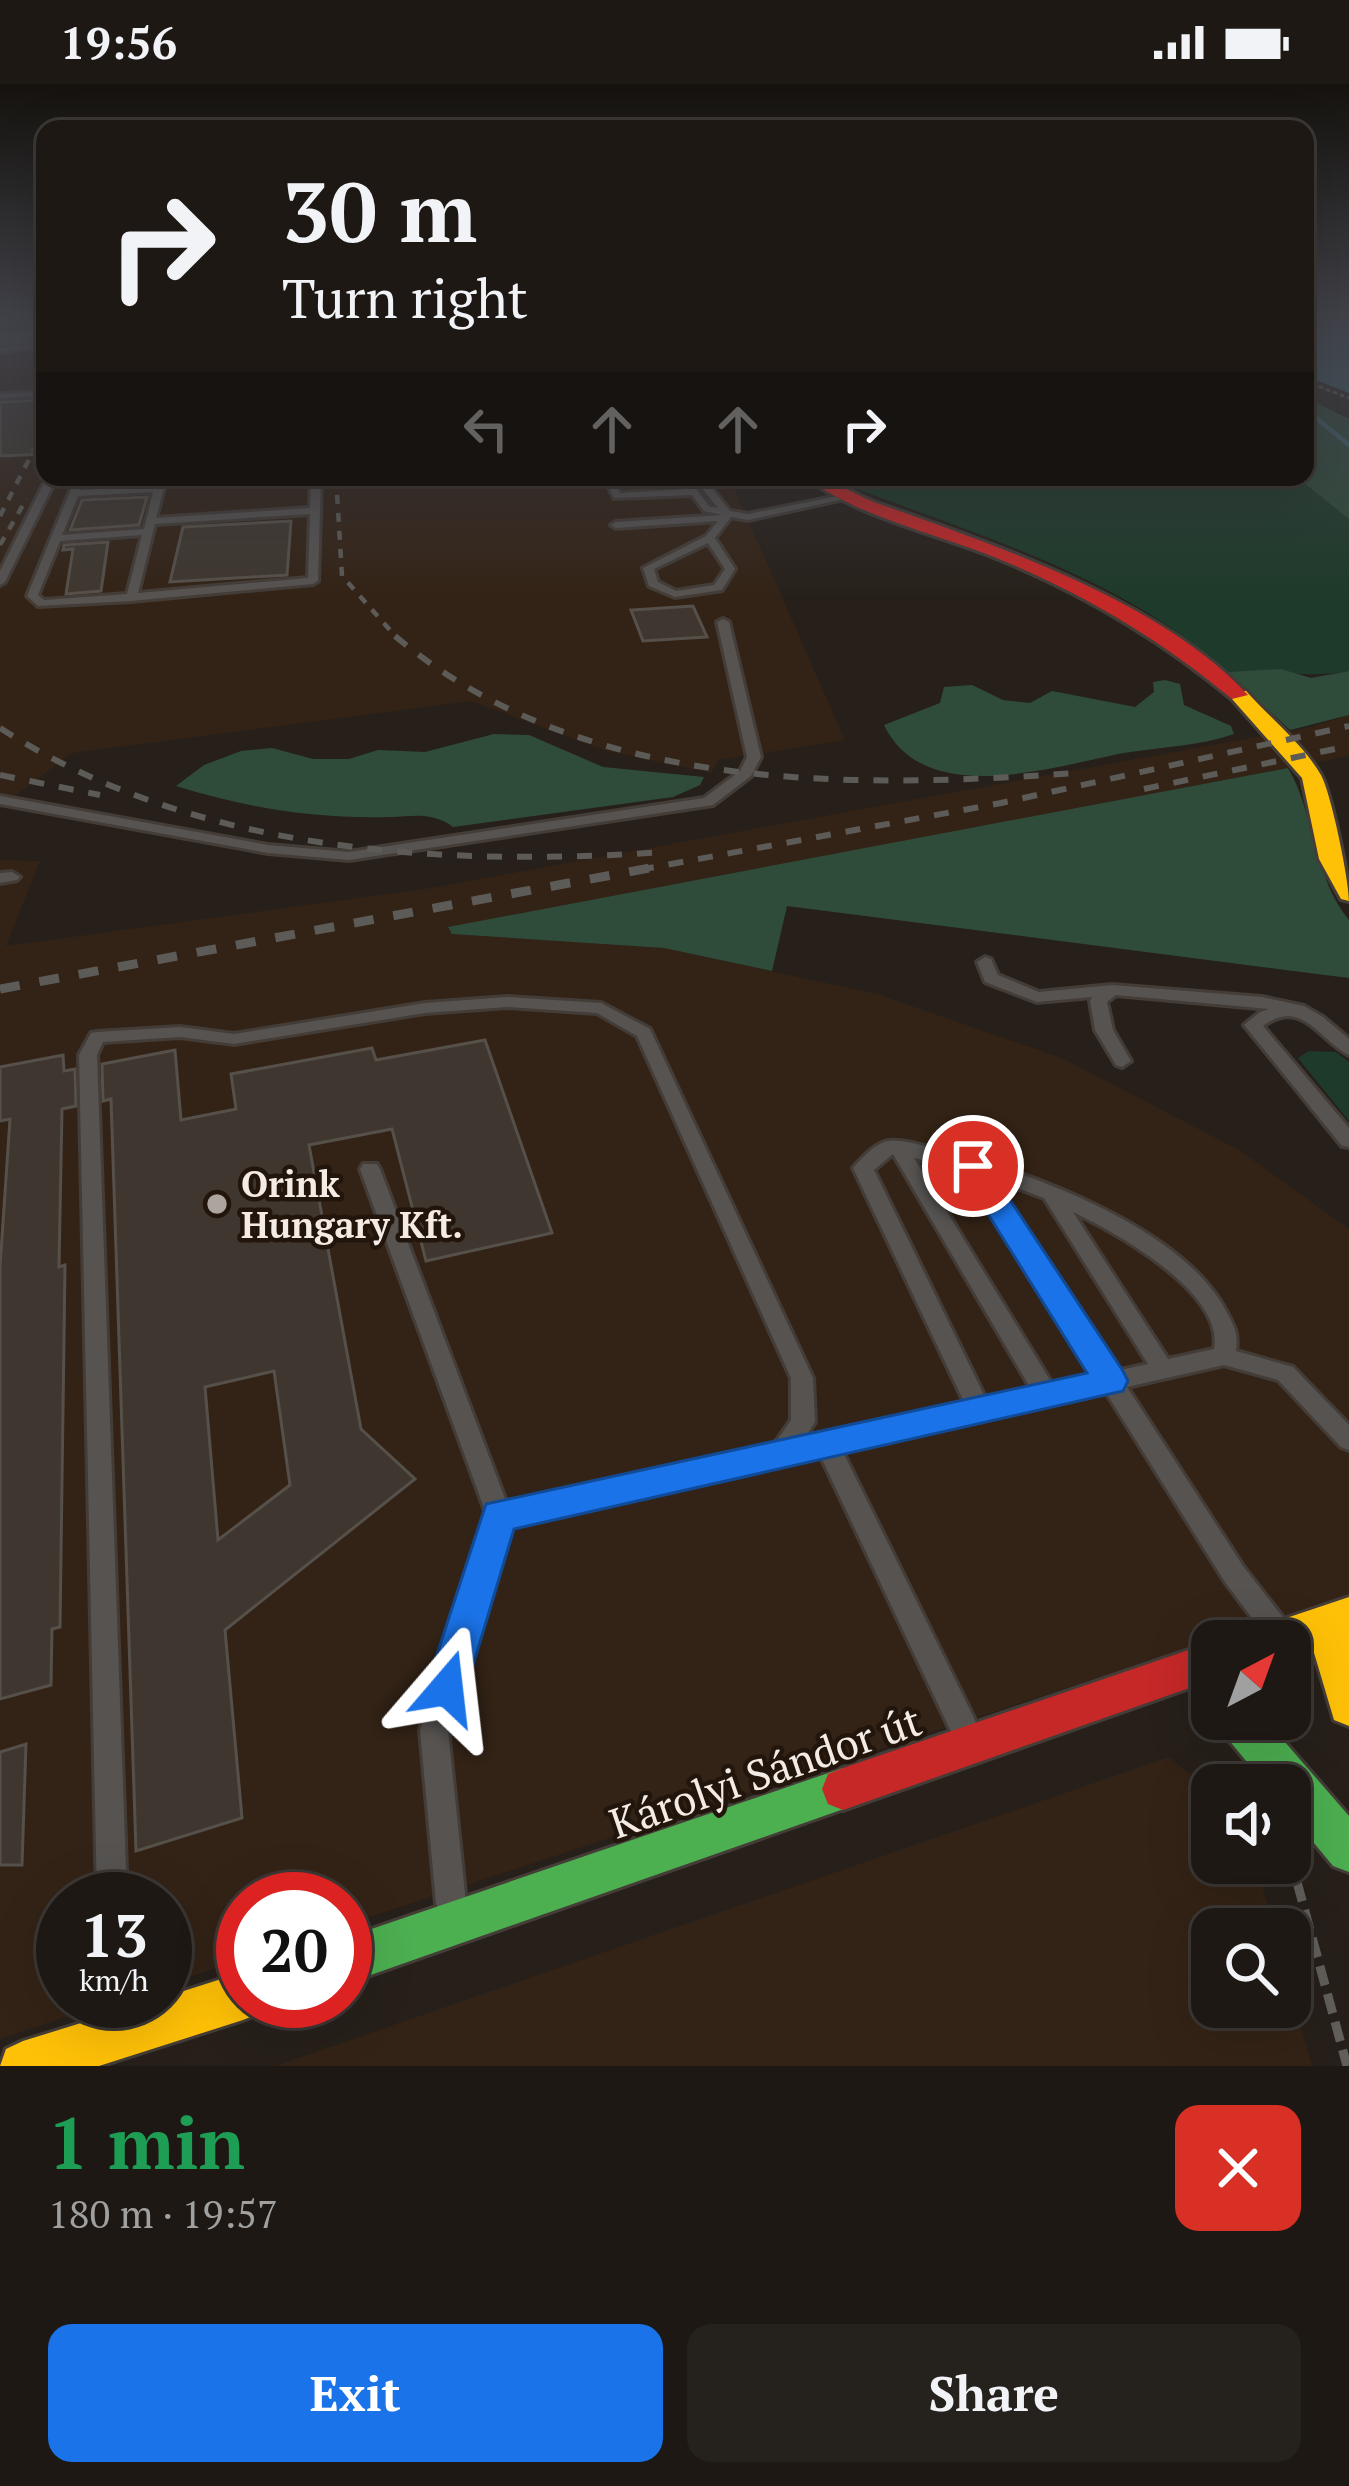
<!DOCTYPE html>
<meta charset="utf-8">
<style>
:root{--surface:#1d1814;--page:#25211d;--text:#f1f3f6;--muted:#a0a0a0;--line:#3b3734;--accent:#1a73e8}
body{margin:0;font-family:"PT Serif",serif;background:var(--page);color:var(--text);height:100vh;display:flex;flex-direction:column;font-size:45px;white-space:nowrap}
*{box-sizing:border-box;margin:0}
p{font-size:39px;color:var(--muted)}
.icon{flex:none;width:66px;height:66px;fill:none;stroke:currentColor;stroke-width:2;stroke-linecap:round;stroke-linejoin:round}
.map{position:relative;height:1982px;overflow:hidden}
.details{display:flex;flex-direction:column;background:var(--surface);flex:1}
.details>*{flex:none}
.banner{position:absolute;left:36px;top:36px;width:1278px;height:366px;border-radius:24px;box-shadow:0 12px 48px #0002,0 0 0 3px var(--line);background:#1d1814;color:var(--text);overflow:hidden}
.needle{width:78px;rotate:41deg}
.fabs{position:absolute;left:1191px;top:1536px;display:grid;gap:24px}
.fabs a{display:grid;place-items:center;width:120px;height:120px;border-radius:24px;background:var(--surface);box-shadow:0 12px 48px #0002,0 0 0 3px var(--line);font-size:60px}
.speed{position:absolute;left:36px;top:1788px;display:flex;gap:24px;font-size:60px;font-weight:700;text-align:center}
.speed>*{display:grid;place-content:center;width:156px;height:156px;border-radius:50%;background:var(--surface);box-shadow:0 12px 48px #0002,0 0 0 3px var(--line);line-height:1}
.speed small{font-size:30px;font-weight:400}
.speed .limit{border:18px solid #d22;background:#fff;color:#111}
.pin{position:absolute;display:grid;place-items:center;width:102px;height:102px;color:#fff;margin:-51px;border:6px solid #fff;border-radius:50%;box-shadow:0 3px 12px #0007}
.me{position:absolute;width:132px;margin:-66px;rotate:17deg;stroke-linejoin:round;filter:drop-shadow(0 0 9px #0008)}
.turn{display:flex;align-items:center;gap:42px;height:252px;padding:0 48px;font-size:54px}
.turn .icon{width:156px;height:156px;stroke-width:2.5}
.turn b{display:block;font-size:84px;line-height:102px}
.lanes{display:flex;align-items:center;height:114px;padding:0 48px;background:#0003;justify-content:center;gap:60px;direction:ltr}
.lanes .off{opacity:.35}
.round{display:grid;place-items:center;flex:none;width:126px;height:126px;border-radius:24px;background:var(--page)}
.overview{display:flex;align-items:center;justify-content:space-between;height:204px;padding:0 48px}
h1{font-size:72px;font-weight:800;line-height:90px;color:#1e9e55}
.primary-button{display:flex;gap:24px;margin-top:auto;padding:24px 48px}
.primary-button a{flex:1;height:138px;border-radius:24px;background:var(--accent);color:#fff;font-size:48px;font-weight:800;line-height:138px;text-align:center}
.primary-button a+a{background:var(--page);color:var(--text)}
.status{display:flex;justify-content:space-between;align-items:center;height:84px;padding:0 60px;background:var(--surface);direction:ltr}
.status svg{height:33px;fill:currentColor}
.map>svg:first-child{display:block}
</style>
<div class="status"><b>19:56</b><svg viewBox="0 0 49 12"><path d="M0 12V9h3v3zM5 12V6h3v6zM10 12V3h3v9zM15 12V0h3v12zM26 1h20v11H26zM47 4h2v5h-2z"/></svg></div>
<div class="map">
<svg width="1349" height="1982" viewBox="0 0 1349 1982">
<rect width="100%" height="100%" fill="#27201a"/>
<!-- built -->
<g fill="#332316">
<polygon points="45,246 45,393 729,393 845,656 719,676 711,689 607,667 471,617 72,669 0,723 0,252"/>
<polygon points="1349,631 1349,671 1325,677 449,844 453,850 664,864 877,910 1064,975 1239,1066 1349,1145 1349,1511 345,1841 345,1815 243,1815 243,1875 165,1901 165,1815 63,1815 63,1917 115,1917 0,1955 0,776 40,777 6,862 431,804 1311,643"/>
<polygon points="1169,1673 1212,1708 1212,1779 1256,1779 1274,1845 1212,1845 1212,1923 1290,1923 1290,1904 1312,1982 275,1982"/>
</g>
<!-- green -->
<g fill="#1e3a2a">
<path d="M827,393H1296L1349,435V587C1308,595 1270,585 1227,588C1119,488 961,447 827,393Z"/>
<polygon points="1309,967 1336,968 1349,978 1349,1037 1298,974"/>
</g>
<!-- forest -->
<g fill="#2f4c3b">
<polygon points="1305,313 1349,335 1349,435 1296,393 1305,393"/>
<polygon points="1281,585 1311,594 1349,587 1349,631 1290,646 1227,588"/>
<path d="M1165,596L1180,600L1184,621L1231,642L1234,650C1200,662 1160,663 1124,669C1054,682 925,726 884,641L940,619L944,603L972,601L1003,616L1030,619L1052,607L1135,623L1154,608L1153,598Z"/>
<path d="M494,650L529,651L603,683L704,693L700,701L673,713L453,743C433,728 415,732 390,733C315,735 247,724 176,702L204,681L241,667L272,664L313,675H349L378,666L425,668Z"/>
<path d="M1288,684C1315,730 1314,795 1349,836V894L787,822L772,887L664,864L452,850L448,843Z"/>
</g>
<!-- water -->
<polygon fill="#406572" points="1305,238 1349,238 1349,309 1305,292"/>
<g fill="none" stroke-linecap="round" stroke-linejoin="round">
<!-- stream -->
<polyline stroke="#406572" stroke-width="4.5" points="1305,325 1349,361"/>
</g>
<!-- building -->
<g fill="#3f372f" stroke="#56504a" stroke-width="3" fill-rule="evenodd">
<polygon points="45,316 45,370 0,372 0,318"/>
<polygon points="147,413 139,441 70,446 82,416"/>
<polygon points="291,437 287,491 170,498 183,443"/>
<polygon points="108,458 101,507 66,510 73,465 63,466 64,461"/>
<polygon points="693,522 707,553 643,557 631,526"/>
<path d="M485,956L552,1149L426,1177L392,1045L309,1061L361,1345L415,1395L225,1546L242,1734L136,1767L111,1015L103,1017L102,980L175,966L181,1036L236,1025L231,990L372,964L376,976ZM274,1287L290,1401L218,1456L205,1303Z"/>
<polygon points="63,971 64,987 75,985 76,1022 62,1025 59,1183 65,1181 60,1543 52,1545 51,1601 0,1615 0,1183 10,1035 0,1037 0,983"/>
<polygon points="26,1660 22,1781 0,1781 0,1668"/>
</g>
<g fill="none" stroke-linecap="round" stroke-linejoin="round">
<defs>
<g id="lane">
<polygon points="45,258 45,262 0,268 0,264"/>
<polygon points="45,308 45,312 0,314 0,310"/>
<polygon points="47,393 57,393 5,498 0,501 0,487"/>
<path d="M76,393H86L80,406L155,402L157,393H167L156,434L310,424L311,393H321L318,497L313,500L131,517L38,522L27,512ZM153,408L144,445L62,451L78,412ZM310,430L308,494L138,509L155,440ZM142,451L127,510L44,516L38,511L60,457Z"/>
<path d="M594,393L681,395L694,402L710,423L718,424L693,393H703L730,427L748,430L848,410L853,413L748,436L731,433L715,454L735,485L722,506L675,513L649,502L643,484L706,452L718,437L616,444L611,441L616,438L722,431L704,427L692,411L614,414L606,398ZM667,398L687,405L620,409L616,400ZM708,459L725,485L714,501L676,507L658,498L654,485Z"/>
<polygon points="723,535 729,538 761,673 751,692 713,721 349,776 268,769 0,720 0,712 268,761 349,768 704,714 740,687 747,673 717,538"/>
<polygon points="12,788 20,793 17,796 0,799 0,789"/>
<path d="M985,873L991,875L998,891L1039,908L1112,901L1262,913L1304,922L1323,933L1349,955V971C1319,956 1302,913 1263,942L1349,1044V1063L1342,1062L1244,941L1260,928L1269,925L1116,911L1107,918L1113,946L1131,977L1122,983L1116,981L1095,946L1090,917L1092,913L1037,918L985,898L977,878Z"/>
<path d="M507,913L601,919L650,945L813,1294L815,1338L804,1355L965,1320L853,1084C861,1075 876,1058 889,1057C905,1055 927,1063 943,1067C1030,1088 1180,1143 1225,1225C1233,1240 1239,1249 1236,1267L1293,1283L1349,1341V1366L1341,1363L1278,1296L1224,1281L1127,1303L1243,1482L1285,1536L1289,1545L1285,1554L1277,1557L1267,1554L1225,1498L1105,1307L990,1333L981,1338L975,1336L842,1366L974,1634L978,1644L974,1654L964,1658L954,1654L820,1371L509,1441L448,1646L466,1819L462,1830L451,1834L440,1830L436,1819L420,1646L487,1432L360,1085L363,1080H377L380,1085L507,1420L773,1362L791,1336V1294L637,952L597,929L507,923L425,929L234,960L180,953L103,958L97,971L127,1815H97L79,971L91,949L97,948L180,943L234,950L425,919ZM893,1070L1031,1305L986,1315L874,1086ZM914,1074L965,1086L1095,1291L1053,1301ZM991,1094L1044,1114L1148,1280L1116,1287ZM1073,1128C1117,1149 1225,1209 1214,1265L1168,1275Z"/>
</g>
<polygon id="street" points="45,246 45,256 0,262 0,252"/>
<g id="fast">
<polygon points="1217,1635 1265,1635 1349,1732 1349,1788 1333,1782 1290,1730 1290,1701 1266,1701 1223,1649"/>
<polygon points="843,1684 858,1690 864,1705 858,1720 345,1900 345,1854"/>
</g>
<g id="slow">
<path d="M1232,607H1246C1269,633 1303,660 1321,691C1331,709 1349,795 1349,817L1341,815L1319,775L1302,694L1232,615Z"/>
<polygon points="1349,1513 1349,1642 1334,1636 1312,1562 1290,1569 1290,1557 1251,1557 1257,1544"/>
<polygon points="243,1888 243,1917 265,1917 260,1929 243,1936 99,1982 0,1982 6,1965 23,1957 152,1917 165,1917 165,1913"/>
</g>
<g id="jam">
<path d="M806,393C831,393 851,409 874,418C992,460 1162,517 1248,611L1232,615C1160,555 1081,508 994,473C937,450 853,431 806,393Z"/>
<polygon points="1212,1558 1212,1596 843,1726 828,1720 822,1705 828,1690 843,1684"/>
</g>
</defs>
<!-- lane casing -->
<use href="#lane" stroke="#433c37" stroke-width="6"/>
<!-- street casing -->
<use href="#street" stroke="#433c37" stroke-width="6"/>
<!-- fast casing -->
<use href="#fast" stroke="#433c37" stroke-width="6"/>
<!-- slow casing -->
<use href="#slow" stroke="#433c37" stroke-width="6"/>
<!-- jam casing -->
<use href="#jam" stroke="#433c37" stroke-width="6"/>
<!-- path-far1 -->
<polyline stroke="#625f5b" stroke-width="3" stroke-dasharray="4.5 3" stroke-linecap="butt" points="1305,297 1349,314"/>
<!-- path -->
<polyline stroke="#625f5b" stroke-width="9" stroke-dasharray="20 9" stroke-linecap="butt" points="1297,1798 1347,1982"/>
<!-- lane -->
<use href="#lane" fill="#565351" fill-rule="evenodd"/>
<!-- street -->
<use href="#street" fill="#565351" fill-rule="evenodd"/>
<!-- fast -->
<use href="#fast" fill="#4caf50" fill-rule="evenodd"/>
<!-- slow -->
<use href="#slow" fill="#ffc107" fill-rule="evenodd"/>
<!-- jam -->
<use href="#jam" fill="#c62828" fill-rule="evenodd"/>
<!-- rail-far2 -->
<g stroke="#5d5b57" stroke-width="4.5" stroke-dasharray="9 9" stroke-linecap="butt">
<polyline points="336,393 342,492 398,555"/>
<polyline points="0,432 45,344"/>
<polyline points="0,461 27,414"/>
</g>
<!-- rail-far1 -->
<g stroke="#5d5b57" stroke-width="6" stroke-dasharray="15 15" stroke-linecap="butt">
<path d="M395,552C581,709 846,705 1077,689"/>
<path d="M0,644C195,769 440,783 665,768"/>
<polyline points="0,691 100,711"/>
<polyline points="1144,705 1349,662"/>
<polyline points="639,786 1001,719 1349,642"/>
</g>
<!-- rail -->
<polyline stroke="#5d5b57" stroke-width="9" stroke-dasharray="20 20" stroke-linecap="butt" points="0,905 655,783"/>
</g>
<!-- sky -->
<linearGradient id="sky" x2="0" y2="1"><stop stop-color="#15120e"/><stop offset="0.46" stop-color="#414249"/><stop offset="1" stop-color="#414249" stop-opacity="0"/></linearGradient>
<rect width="1349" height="515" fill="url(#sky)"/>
<!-- route -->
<polygon fill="#1a73e8" stroke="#114b97" stroke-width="3" points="973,1072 983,1075 1123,1287 1128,1297 1123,1307 514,1445 462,1618 447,1623 432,1618 426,1604 486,1420 1087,1289 958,1082"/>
<!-- markers -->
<circle fill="#aca49d" stroke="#22150c" stroke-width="4.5" cx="217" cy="1120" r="12"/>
<g text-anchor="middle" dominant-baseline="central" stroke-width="9" stroke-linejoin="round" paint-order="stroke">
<!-- poi labels -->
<g font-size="36" font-weight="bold" fill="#f4ebe4" stroke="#22150c" text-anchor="start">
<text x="241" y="1099">Orink<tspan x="241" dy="41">Hungary Kft.</tspan></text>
</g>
<!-- near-street labels -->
<g font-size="42" fill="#f4ebe4" stroke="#22150c">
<text transform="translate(765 1687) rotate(-19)">Károlyi Sándor út</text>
</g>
</g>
</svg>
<div class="fabs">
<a><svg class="needle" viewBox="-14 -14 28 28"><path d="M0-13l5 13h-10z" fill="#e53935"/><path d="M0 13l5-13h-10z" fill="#a0a0a0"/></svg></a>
<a><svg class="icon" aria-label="sound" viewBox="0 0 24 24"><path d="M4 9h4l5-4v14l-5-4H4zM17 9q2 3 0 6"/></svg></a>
<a><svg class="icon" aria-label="search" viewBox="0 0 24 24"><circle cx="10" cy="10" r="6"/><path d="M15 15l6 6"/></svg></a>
</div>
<div class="speed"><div>13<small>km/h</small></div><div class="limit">20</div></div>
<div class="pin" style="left:973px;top:1082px;background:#d93025"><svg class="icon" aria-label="arrive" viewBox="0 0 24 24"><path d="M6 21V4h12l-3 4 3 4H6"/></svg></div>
<svg class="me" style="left:447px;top:1604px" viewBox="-20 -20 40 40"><path d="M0-17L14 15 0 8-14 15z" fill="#1a73e8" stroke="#fff" stroke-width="4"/></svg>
<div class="banner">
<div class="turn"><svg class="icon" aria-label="right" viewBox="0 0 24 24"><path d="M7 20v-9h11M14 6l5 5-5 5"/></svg><div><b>30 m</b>Turn right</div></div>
<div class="lanes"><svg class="icon off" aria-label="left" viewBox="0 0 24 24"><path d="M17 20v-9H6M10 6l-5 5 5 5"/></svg><svg class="icon off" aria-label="ahead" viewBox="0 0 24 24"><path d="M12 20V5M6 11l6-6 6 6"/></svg><svg class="icon off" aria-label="ahead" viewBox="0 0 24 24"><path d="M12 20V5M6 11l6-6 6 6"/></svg><svg class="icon" aria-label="right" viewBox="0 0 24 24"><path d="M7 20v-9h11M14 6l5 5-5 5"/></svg></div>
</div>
</div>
<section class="details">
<div class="overview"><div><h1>1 min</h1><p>180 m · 19:57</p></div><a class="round" style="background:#d93025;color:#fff"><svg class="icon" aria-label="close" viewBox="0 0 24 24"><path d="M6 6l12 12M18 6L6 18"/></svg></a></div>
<div class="primary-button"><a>Exit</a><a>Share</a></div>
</section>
